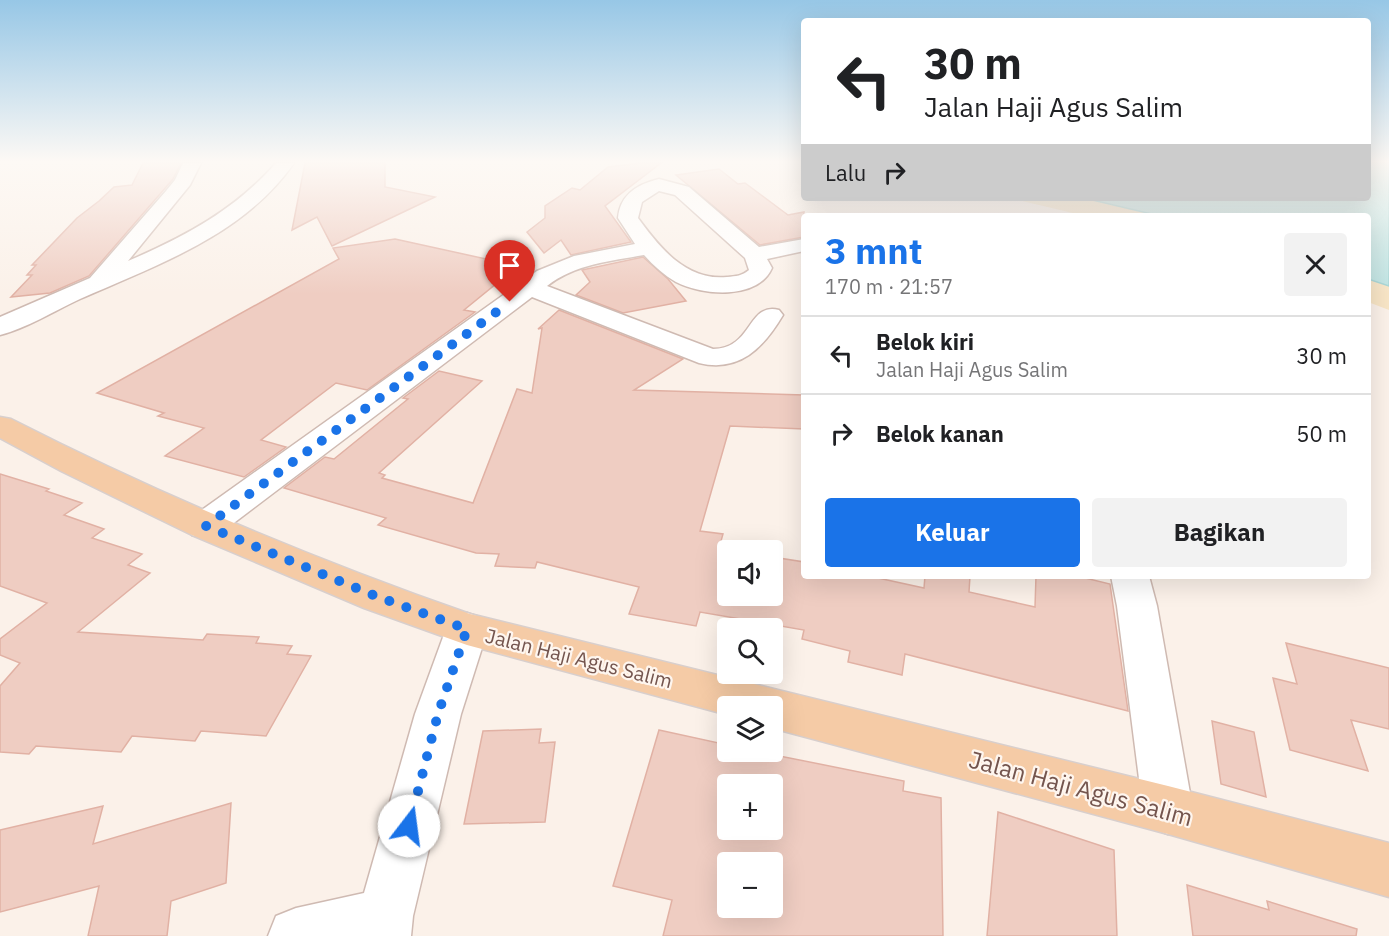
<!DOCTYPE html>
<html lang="id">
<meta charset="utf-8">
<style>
:root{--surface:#fff;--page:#f2f2f2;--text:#202124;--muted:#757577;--line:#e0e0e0;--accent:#1a73e8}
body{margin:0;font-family:"IBM Plex Sans",sans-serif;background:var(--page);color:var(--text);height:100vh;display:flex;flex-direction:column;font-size:22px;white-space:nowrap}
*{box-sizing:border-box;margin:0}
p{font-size:20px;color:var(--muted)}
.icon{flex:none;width:33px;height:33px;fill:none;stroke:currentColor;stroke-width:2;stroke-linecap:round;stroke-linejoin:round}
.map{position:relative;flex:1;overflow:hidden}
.panel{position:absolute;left:801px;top:213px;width:570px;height:366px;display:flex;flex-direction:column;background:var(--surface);border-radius:6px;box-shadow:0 6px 24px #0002}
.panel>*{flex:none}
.guide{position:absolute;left:801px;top:18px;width:570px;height:183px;border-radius:6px;box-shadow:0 6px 24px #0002;background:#fff;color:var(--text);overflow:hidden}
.buttons{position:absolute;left:717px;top:540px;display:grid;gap:12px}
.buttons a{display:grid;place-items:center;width:66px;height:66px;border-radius:6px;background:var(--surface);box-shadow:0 6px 24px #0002;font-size:30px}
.pin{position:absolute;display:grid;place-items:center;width:51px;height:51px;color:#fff;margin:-62px -26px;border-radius:50% 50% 50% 0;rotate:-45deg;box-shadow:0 0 6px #0007}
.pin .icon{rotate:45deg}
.me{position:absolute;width:66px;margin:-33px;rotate:15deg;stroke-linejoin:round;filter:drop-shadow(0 0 4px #0008)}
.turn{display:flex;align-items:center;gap:21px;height:126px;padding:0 24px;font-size:27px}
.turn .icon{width:78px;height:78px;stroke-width:2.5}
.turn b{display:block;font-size:42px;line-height:51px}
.then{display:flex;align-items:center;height:57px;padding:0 24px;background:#0003;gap:12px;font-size:22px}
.round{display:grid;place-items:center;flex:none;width:63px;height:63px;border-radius:6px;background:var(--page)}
.head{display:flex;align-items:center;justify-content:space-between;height:102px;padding:0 24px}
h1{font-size:36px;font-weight:700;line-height:45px;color:var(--accent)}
.action{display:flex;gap:12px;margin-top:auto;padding:12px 24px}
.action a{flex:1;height:69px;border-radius:6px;background:var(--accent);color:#fff;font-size:24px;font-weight:700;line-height:69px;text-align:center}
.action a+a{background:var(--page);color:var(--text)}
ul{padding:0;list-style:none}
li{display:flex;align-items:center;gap:18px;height:78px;padding:0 24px;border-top:2px solid var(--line)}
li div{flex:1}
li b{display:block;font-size:22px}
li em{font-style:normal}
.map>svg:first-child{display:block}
</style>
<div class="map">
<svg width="1389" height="936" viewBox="0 0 1389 936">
<rect width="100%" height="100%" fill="#fbf1e9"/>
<!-- sand -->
<g fill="#f8e5c6">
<polygon points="1010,198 1084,198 1160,216 1085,216"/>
<polygon points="1368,279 1389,286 1389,310 1368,302"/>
</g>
<!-- water -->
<polygon fill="#bee4e3" stroke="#a5d5d5" stroke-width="1.5" points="1368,163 1389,163 1389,286 1368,279 1368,216 1160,216 1084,198 1368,198"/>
<!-- building -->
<g fill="#efcdc2" stroke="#e1b1a4" stroke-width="1.5" fill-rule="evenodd">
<polygon points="143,163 181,163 173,179 89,276 50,293 11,297 32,275 27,275 36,265 32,265 77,218 99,201 114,187 132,185"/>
<polygon points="305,163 385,163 385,187 435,197 332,246 317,217 292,230"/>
<polygon points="641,163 661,163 605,206 631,242 571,255 561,240 544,253 527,232 545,218 545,206 572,188 580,190 608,167"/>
<polygon points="719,169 738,184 745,183 788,215 804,212 804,237 760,245 676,175"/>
<polygon points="395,239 518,266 464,310 475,312 367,390 336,383 261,440 286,447 244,477 165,456 204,428 158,416 164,413 97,393 339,259 333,248"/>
<polygon points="643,257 668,279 686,301 623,313 576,295 590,282 582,270"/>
<polygon points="559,310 683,359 634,390 804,395 804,429 730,426 700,531 723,534 719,548 733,550 728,550 728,596 772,596 772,557 804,562 804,576 869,576 924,588 925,576 970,576 969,592 1035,607 1036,576 1077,576 1110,584 1128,711 905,654 902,675 848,662 850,651 802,639 804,630 700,612 696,626 629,614 639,587 537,562 535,568 495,566 499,554 476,553 378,525 386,518 284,488 325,457 334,459 408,399 403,398 439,371 482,381 379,473 385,475 382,478 473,503 517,389 532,393 542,328 538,329"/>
<polygon points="0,474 49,489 46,491 82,503 64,515 104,529 92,538 142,554 128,565 150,573 78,632 203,640 207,634 259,637 256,643 292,646 287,654 311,656 266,736 201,731 195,741 132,736 121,752 36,746 29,754 0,752 0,686 20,663 0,655 0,639 47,603 0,586"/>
<polygon points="1286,643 1389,668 1389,729 1351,720 1368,771 1290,750 1273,678 1297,684"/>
<polygon points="1212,721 1254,732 1266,797 1221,784"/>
<polygon points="541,729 539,743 555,742 545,822 464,824 483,731"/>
<path d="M659,730L728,745V752H760L904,781L903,791L941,798L943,936H663L672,900L613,886ZM728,784H772V830H728ZM728,862H772V908H728Z"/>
<polygon points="231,803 226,883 171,901 167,936 88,936 99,886 0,912 0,830 103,806 93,844"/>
<polygon points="998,812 1114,850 1117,936 987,936"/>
<polygon points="1187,885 1269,910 1267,901 1357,929 1356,936 1193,936"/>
</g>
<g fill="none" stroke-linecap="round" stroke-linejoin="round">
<defs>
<g id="minor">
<path d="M183,163H201L190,185L128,261C184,237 235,210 276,163H294C244,235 157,265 80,299C54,311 27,328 0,335V317L90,278L166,191L175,180Z"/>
<path d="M659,179L689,187L759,247L804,239V251L767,259L772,268C758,300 703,296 676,282C664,275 654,266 644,255C611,261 575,264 547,286L713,349C753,349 747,302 779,310L783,315C764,347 740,373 699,363L532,297L218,535L205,538L192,535L187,526L192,517L537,271L574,256L635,244L618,218C620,194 638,184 659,179ZM659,191L675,195L745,258L749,270C742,276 736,276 727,277C686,281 660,248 638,218L642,202Z"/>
<polygon points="1111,576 1149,576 1157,606 1193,810 1186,827 1168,834 1150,827 1143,810 1117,606"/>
<polygon points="467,613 482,618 488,629 461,714 413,916 411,936 268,936 276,916 296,908 364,893 415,714 446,629 452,618"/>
</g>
<path id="major" d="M0,417L11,419C160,495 313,559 470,614L1168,786L1389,843V897L1168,834L772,728V706H728V715L467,645L364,608L192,535L61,471L0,438Z"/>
</defs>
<!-- minor casing -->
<use href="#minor" stroke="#cfbab2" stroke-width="3"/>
<!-- major casing -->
<use href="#major" stroke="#d8cfcd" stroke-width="3"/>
<!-- minor -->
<use href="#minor" fill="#fff" fill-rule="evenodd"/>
<!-- major -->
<use href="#major" fill="#f5cba6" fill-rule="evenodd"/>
</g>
<!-- sky -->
<linearGradient id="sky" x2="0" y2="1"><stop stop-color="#97c7e6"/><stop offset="0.55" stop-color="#fdf9f5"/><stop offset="1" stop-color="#fdf9f5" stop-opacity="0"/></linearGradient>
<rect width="1389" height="294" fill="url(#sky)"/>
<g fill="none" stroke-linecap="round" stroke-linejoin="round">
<!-- route -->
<polyline stroke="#1a73e8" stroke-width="10" stroke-dasharray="0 18" points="409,826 438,714 467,629 378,597 206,526 510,302"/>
</g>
<g text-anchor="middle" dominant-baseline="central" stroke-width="4.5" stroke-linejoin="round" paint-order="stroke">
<!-- street labels -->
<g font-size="20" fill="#74554e" stroke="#fef6ef">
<text transform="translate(579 658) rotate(14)">Jalan Haji Agus Salim</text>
</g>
<!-- near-street labels -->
<g font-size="24" fill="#74554e" stroke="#fef6ef">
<text transform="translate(1081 788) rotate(15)">Jalan Haji Agus Salim</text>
</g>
</g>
</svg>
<div class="buttons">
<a><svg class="icon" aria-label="sound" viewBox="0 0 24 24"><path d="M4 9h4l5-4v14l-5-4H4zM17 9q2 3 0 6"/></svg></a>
<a><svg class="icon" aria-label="search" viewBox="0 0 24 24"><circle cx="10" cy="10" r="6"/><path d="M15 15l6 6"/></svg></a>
<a><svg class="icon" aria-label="layers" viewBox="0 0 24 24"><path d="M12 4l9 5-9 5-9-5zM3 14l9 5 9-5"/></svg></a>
<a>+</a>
<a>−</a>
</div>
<div class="pin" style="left:510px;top:302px;background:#d93025"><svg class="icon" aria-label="arrive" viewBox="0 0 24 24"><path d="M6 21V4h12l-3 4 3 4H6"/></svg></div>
<svg class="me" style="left:409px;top:826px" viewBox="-20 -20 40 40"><circle r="19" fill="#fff"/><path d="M0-13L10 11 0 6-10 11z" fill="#1a73e8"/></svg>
<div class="guide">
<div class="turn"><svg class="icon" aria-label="left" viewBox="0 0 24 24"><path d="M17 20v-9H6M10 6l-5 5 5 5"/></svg><div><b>30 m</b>Jalan Haji Agus Salim</div></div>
<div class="then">Lalu<svg class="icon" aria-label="right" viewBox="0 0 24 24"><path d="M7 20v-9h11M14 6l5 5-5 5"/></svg></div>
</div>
<section class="panel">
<div class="head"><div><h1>3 mnt</h1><p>170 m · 21:57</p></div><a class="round"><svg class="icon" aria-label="close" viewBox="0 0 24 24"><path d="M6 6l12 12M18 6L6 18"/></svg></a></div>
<ul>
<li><svg class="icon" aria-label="left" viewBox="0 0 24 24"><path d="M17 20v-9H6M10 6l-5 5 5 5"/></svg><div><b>Belok kiri</b><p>Jalan Haji Agus Salim</p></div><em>30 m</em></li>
<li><svg class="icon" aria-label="right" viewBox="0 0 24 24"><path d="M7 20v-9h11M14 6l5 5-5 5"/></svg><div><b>Belok kanan</b></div><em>50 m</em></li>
</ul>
<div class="action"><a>Keluar</a><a>Bagikan</a></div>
</section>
</div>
